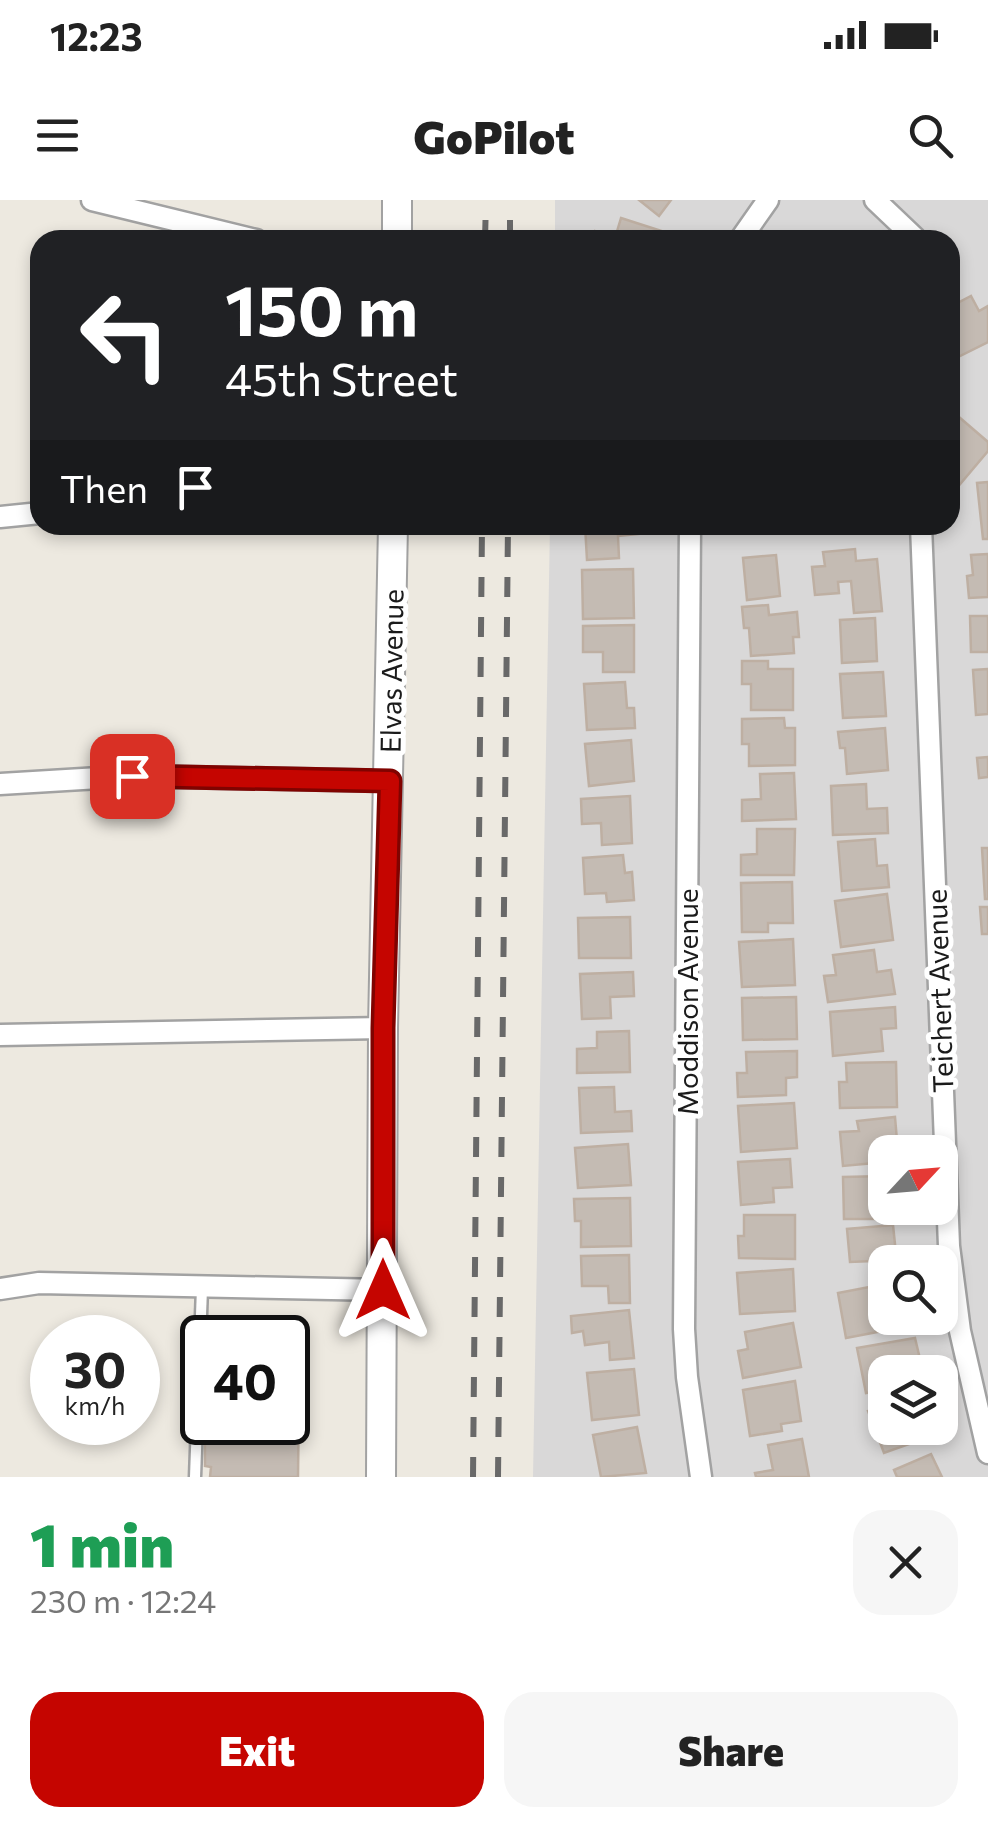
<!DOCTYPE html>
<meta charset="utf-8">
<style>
:root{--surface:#fff;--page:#f6f6f6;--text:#222;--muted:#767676;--accent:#c50500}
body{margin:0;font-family:Commissioner,sans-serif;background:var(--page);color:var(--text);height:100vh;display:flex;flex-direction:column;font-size:38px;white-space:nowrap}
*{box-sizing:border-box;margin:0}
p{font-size:32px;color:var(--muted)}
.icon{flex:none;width:55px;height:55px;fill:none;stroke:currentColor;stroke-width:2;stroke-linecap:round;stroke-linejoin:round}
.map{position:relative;height:1277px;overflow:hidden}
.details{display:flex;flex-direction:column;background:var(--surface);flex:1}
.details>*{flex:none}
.guide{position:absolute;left:30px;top:30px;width:930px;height:305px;border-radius:30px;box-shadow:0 5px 15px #0003;background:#202124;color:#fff;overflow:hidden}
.needle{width:65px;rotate:64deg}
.tools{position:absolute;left:868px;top:935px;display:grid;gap:20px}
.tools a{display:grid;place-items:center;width:90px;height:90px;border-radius:20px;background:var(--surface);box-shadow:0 5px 15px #0003;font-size:50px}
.speed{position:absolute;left:30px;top:1115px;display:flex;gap:20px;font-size:50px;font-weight:700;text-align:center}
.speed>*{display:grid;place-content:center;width:130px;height:130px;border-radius:50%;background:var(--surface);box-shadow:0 5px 15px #0003;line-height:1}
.speed small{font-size:25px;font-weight:400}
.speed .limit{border:5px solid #111;border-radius:15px;background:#fff;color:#111}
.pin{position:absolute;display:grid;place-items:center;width:85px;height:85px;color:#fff;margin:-42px;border-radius:20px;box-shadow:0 5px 15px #0006}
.me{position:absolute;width:110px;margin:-55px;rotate:0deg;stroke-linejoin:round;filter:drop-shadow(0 0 8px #0008)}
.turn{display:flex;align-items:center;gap:35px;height:210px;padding:0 30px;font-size:45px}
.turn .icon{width:130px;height:130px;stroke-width:2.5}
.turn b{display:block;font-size:70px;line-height:85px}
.then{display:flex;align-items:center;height:95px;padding:0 30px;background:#0003;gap:20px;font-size:38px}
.round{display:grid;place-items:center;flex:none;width:105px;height:105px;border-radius:30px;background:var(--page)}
.summary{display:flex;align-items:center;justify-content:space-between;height:170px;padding:0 30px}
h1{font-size:60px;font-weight:800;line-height:75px;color:#1e9e55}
.button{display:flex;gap:20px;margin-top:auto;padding:20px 30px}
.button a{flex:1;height:115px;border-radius:30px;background:var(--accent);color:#fff;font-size:40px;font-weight:800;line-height:115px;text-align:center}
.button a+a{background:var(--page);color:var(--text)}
.status{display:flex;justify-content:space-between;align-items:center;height:70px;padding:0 50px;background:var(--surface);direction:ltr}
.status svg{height:28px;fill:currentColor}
header{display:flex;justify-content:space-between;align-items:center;height:130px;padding:0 30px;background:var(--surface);font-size:45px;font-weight:800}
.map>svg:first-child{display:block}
</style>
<div class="status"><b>12:23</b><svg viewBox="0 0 49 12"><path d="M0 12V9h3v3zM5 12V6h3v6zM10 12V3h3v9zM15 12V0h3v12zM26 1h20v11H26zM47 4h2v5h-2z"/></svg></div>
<header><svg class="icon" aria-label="menu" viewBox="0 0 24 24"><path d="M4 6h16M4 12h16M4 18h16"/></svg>GoPilot<svg class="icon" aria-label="search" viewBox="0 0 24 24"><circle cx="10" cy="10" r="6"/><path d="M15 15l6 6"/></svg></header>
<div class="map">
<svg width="988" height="1277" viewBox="0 0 988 1277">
<rect width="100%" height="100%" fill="#ede9e0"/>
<!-- residential -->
<path fill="#d9d8d8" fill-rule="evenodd" d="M555,0H988V1277H533L550,325H950V40H555ZM885,952H940V1008H885ZM885,1062H940V1118H885ZM885,1172H940V1228H885Z"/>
<!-- building -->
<g fill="#c4bbb3" stroke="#beafa2" stroke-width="2.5">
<polygon points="639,0 671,0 659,16"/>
<polygon points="621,18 671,34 669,40 592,40 595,31 615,38"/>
<polygon points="971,96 979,111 988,106 988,142 950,161 950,107"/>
<polygon points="952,211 988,242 988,251 956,289 950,284"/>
<polygon points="988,282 988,339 983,339 977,283"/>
<polygon points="585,325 638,325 639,334 618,336 619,358 587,360"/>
<polygon points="855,349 856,361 877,359 882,411 854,413 851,381 838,382 839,393 815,395 812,367 825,366 823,352"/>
<polygon points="988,354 988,397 969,398 967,376 973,375 971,355"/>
<polygon points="776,355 780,396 747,400 743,358"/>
<polygon points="633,369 634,418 583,419 582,370"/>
<polygon points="768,405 769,415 797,412 799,437 793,437 794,453 751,456 749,428 744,428 742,407"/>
<polygon points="970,416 988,416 988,452 971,452"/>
<polygon points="875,418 877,461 842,463 840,420"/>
<polygon points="634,425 634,472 603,472 603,452 583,452 583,426"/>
<polygon points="742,461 768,461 768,469 793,469 793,510 751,510 751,484 742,484"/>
<polygon points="988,469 988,514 976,515 973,470"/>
<polygon points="883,472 886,516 843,518 840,474"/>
<polygon points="625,482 627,508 634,508 635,528 587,530 584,484"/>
<polygon points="784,518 785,528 795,528 795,565 749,566 749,544 742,544 742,519"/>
<polygon points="885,528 888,570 847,574 845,548 840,548 838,532"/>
<polygon points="631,540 634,581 589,586 585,544"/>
<polygon points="988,557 988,577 979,578 977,558"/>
<polygon points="794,573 796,619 742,621 742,600 761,599 760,574"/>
<polygon points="866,584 867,609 887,608 888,633 833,635 831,586"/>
<polygon points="630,596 632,643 602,645 601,623 582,624 581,599"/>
<polygon points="757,629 795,629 794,675 741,675 741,655 757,654"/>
<polygon points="875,639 877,666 887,665 889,687 842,691 838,642"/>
<polygon points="982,648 988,648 988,699 985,699"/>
<polygon points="623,655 625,673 632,672 634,700 607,702 606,693 585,694 583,658"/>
<polygon points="792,682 793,723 768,723 768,732 742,732 741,683"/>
<polygon points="887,694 893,740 841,747 835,701"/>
<polygon points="980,707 988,707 988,734 982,734"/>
<polygon points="630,717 631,758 579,758 578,718"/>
<polygon points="793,739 795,785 742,787 739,742"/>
<polygon points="874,750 877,772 891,770 895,794 828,802 824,776 836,775 833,755"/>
<polygon points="633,772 634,796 610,797 611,818 582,819 580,774"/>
<polygon points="796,797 797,839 743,840 742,798"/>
<polygon points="895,807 896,828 881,829 883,851 833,856 830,812"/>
<polygon points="629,831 630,872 577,873 577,849 597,848 597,832"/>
<polygon points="797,851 797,877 786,878 786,895 738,897 737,873 747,873 746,852"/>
<polygon points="896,862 897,907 840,908 839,882 847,882 846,863"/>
<polygon points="614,887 615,912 631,911 632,931 581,933 579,888"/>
<polygon points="794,903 797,948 741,952 738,906"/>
<polygon points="895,917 898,952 885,952 885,962 843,966 840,932 859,931 857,921"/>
<polygon points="628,944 631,985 578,988 575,948"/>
<polygon points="790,959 792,987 773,988 774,1002 741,1005 738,962"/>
<polygon points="885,976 885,1008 894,1008 895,1019 844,1019 843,977"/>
<polygon points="630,998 631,1046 581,1047 581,1021 575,1021 574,999"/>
<polygon points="744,1015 795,1015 795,1059 739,1058 738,1036 744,1036"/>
<polygon points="893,1025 896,1054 905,1053 906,1062 885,1062 885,1077 875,1078 873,1061 850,1062 847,1029"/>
<polygon points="629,1055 630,1103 609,1103 608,1086 582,1086 581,1056"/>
<polygon points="793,1069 795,1111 740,1114 737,1073"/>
<polygon points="885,1084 885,1118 913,1118 914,1125 846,1138 838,1093"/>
<polygon points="629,1110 634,1158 610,1160 609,1142 585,1145 583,1131 572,1133 571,1116"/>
<polygon points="793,1123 801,1167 743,1178 738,1151 748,1149 745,1132"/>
<polygon points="288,1138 294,1138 293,1180 288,1180"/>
<polygon points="915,1138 920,1159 903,1162 905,1172 885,1172 885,1190 866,1193 857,1148"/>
<polygon points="634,1169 639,1215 592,1220 587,1173"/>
<polygon points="795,1181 801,1221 781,1224 782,1231 750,1236 743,1190"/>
<polygon points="288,1194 299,1194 298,1277 210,1277 211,1267 205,1266 205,1222 288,1222"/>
<polygon points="885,1204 885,1228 934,1228 937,1234 884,1253 868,1211"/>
<polygon points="637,1227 646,1273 601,1277 593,1235"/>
<polygon points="802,1239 809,1277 756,1277 755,1273 773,1270 768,1245"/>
<polygon points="931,1254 942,1277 897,1277 894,1270"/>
</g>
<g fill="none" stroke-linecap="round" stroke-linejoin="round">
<defs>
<polyline id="service" points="195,1277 202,1088"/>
<g id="minor">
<polyline points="92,0 256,40"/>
<polyline points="875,0 915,38"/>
<polyline points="740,40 768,0"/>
<polyline points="0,317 40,313"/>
<polyline points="690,325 684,1129 687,1177 701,1277"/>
<polyline points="921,325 949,1046 960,1131 988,1253"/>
<polyline points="0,584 132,576 390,581"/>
<polyline points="0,835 383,828"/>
<polyline points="0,1089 39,1083 383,1090"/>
</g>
<g id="tertiary">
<polyline points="397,40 397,0"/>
<polyline points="381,1277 383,828 393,325"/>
</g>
</defs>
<!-- service casing -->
<use href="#service" stroke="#a2a2a2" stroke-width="15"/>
<!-- minor casing -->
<use href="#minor" stroke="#a2a2a2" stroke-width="25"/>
<!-- tertiary casing -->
<use href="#tertiary" stroke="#a2a2a2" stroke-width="32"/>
<!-- service -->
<use href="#service" stroke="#fff" stroke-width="10"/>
<!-- minor -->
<use href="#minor" stroke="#fff" stroke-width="20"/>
<!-- tertiary -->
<use href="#tertiary" stroke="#fff" stroke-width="28"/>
<!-- rail -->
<g stroke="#696969" stroke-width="6" stroke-dasharray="20 20" stroke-linecap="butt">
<polyline points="485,40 486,0"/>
<polyline points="510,40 510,0"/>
<polyline points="473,1277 482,325"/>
<polyline points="498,1277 508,325"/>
</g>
</g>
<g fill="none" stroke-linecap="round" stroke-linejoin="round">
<defs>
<polyline id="route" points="132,576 390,581 383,828 383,1090"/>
</defs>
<!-- route casing -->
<use href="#route" stroke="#800300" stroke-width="25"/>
<!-- route -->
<use href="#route" stroke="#c50500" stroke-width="18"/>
</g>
<g text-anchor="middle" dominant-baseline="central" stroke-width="10" stroke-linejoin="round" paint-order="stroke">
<!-- street labels -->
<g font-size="28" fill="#1b1b1b" stroke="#fff">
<text transform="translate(391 471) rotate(-89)">Elvas Avenue</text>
<text transform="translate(939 791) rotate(-92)">Teichert Avenue</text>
<text transform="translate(687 802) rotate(-90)">Moddison Avenue</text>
</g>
</g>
</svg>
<div class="tools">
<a><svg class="needle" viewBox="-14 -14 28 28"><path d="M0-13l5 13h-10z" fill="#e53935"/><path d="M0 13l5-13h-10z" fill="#767676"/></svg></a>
<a><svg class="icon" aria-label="search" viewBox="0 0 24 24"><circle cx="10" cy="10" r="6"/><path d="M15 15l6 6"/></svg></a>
<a><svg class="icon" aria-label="layers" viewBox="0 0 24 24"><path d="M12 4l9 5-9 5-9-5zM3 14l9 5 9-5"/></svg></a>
</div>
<div class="speed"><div>30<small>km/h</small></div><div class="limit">40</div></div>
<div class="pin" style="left:132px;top:576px;background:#d93025"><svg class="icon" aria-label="arrive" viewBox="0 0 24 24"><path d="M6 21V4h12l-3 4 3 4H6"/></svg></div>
<svg class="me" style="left:383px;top:1090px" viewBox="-20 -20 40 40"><path d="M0-17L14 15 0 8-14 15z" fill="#c50500" stroke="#fff" stroke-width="4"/></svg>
<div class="guide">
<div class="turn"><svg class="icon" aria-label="left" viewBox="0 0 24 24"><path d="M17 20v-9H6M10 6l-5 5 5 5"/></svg><div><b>150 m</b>45th Street</div></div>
<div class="then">Then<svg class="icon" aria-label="arrive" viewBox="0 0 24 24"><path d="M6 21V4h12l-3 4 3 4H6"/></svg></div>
</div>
</div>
<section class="details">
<div class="summary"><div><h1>1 min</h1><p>230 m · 12:24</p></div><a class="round"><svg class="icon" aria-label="close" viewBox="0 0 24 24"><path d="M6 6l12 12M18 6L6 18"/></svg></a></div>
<div class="button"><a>Exit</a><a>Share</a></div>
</section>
